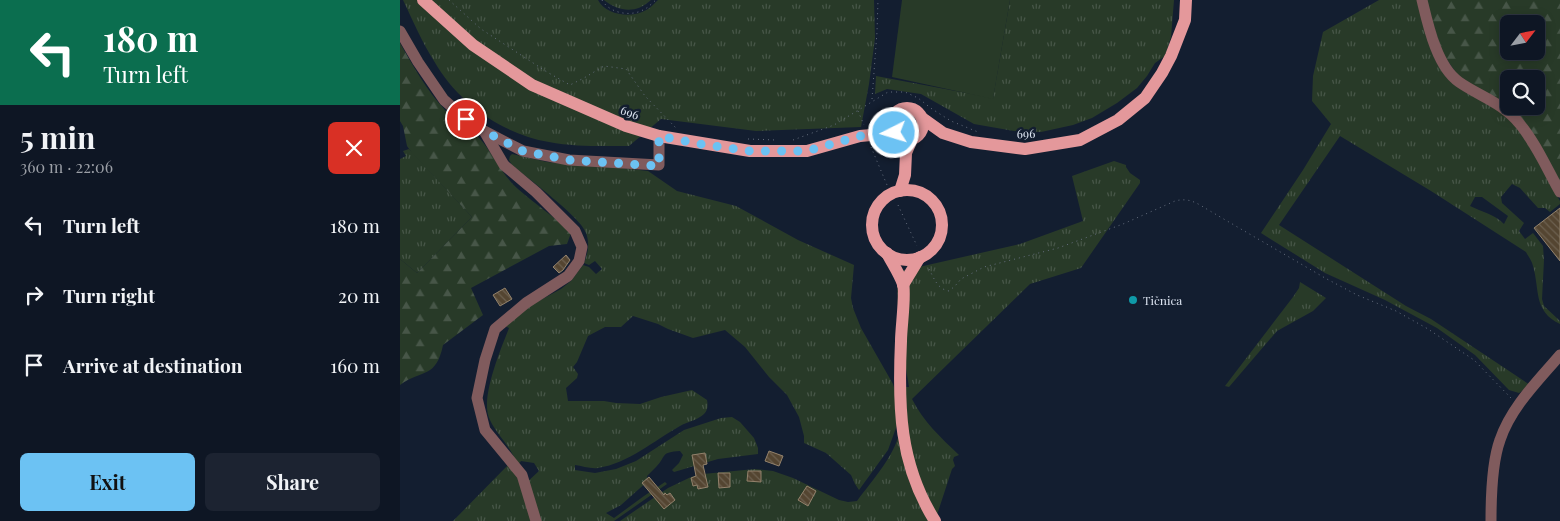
<!DOCTYPE html>
<meta charset="utf-8">
<style>
:root{--surface:#0e1624;--page:#1c2331;--text:#f1f3f6;--muted:#9b9fa6;--line:#2e3541;--accent:#6cc2f3}
body{margin:0;font-family:"Playfair Display",serif;background:var(--page);color:var(--text);height:100vh;display:flex;flex-direction:column;font-size:19px;white-space:nowrap}
*{box-sizing:border-box;margin:0}
p{font-size:16px;color:var(--muted)}
.icon{flex:none;width:28px;height:28px;fill:none;stroke:currentColor;stroke-width:2;stroke-linecap:round;stroke-linejoin:round}
.map{position:relative;flex:1;overflow:hidden}
.details{display:flex;flex-direction:column;background:var(--surface);width:400px}
.details>*{flex:none}
.guide{background:#0b6e4f;color:#fff;overflow:hidden}
.needle{width:32px;rotate:58deg}
.fabs{position:absolute;left:1100px;top:15px;display:grid;gap:10px}
.fabs a{display:grid;place-items:center;width:45px;height:45px;border-radius:8px;background:var(--surface);box-shadow:0 2px 12px #0003,0 0 0 1px var(--line);font-size:25px}
.pin{position:absolute;display:grid;place-items:center;width:42px;height:42px;color:#fff;margin:-21px;border:2px solid #fff;border-radius:50%;box-shadow:0 1px 5px #0007}
.me{position:absolute;width:55px;margin:-28px;rotate:265deg;stroke-linejoin:round;filter:drop-shadow(0 0 4px #0008)}
.turn{display:flex;align-items:center;gap:18px;height:105px;padding:0 20px;font-size:22px}
.turn .icon{width:65px;height:65px;stroke-width:2.5}
.turn b{display:block;font-size:35px;line-height:42px}
.round{display:grid;place-items:center;flex:none;width:52px;height:52px;border-radius:8px;background:var(--page)}
.headline{display:flex;align-items:center;justify-content:space-between;height:85px;padding:0 20px}
h1{font-size:30px;font-weight:700;line-height:38px}
.action{display:flex;gap:10px;margin-top:auto;padding:10px 20px}
.action a{flex:1;height:58px;border-radius:8px;background:var(--accent);color:#111;font-size:20px;font-weight:700;line-height:58px;text-align:center}
.action a+a{background:var(--page);color:var(--text)}
ul{padding:0;list-style:none}
li{display:flex;align-items:center;gap:15px;height:70px;padding:0 20px}
li div{flex:1}
li b{display:block;font-size:19px}
li em{font-style:normal}
main{display:flex;flex:1;min-height:0}
.map>svg:first-child{display:block}
</style>
<main>
<section class="details">
<div class="guide">
<div class="turn"><svg class="icon" aria-label="left" viewBox="0 0 24 24"><path d="M17 20v-9H6M10 6l-5 5 5 5"/></svg><div><b>180 m</b>Turn left</div></div>
</div>
<div class="headline"><div><h1>5 min</h1><p>360 m · 22:06</p></div><a class="round" style="background:#d93025;color:#fff"><svg class="icon" aria-label="close" viewBox="0 0 24 24"><path d="M6 6l12 12M18 6L6 18"/></svg></a></div>
<ul>
<li><svg class="icon" aria-label="left" viewBox="0 0 24 24"><path d="M17 20v-9H6M10 6l-5 5 5 5"/></svg><div><b>Turn left</b></div><em>180 m</em></li>
<li><svg class="icon" aria-label="right" viewBox="0 0 24 24"><path d="M7 20v-9h11M14 6l5 5-5 5"/></svg><div><b>Turn right</b></div><em>20 m</em></li>
<li><svg class="icon" aria-label="arrive" viewBox="0 0 24 24"><path d="M6 21V4h12l-3 4 3 4H6"/></svg><div><b>Arrive at destination</b></div><em>160 m</em></li>
</ul>
<div class="action"><a>Exit</a><a>Share</a></div>
</section>
<div class="map">
<svg width="1160" height="521" viewBox="0 0 1160 521">
<defs>
<pattern id="grass-tufts" width="24" height="20" patternUnits="userSpaceOnUse" patternTransform="scale(1.25)"><rect width="24" height="20" fill="#283a28"/><path d="M3 7l-1-3M5 7V3M7 7l1-3M15 17l-1-3M17 17v-4M19 17l1-3" fill="none" stroke="#475648"/></pattern>
<pattern id="forest-firs" width="22" height="20" patternUnits="userSpaceOnUse" patternTransform="scale(1.25)"><rect width="22" height="20" fill="#283a28"/><path d="M5 1l3.5 6h-7zM16 11l3.5 6h-7z" fill="#475648"/></pattern>
<pattern id="building-back-hatch" width="6" height="6" patternUnits="userSpaceOnUse" patternTransform="scale(1.25)"><rect width="6" height="6" fill="#544531"/><path d="M-1 5l2 2M0 0l6 6M5-1l2 2" fill="none" stroke="#6c604f"/></pattern>
</defs>
<rect width="100%" height="100%" fill="#131e30"/>
<!-- grass -->
<g fill="url(#grass-tufts)" fill-rule="evenodd">
<path d="M3,0H198C205,14 228,18 242,12C248,10 253,5 258,0H474L475,38L469,84L461,127L356,131L261,119L229,146C202,146 175,147 149,142C102,134 58,103 34,61C22,42 13,21 3,0Z"/>
<path d="M204,0H251C236,14 219,12 204,0Z"/>
<polygon points="610,0 774,0 771,37 765,56 755,63 747,76 737,88 717,103 692,118 673,125 641,132 614,131 574,124 521,94 487,89 475,94 476,76 593,98"/>
<path d="M979,0H1019C1026,31 1030,69 1059,88C1072,97 1090,101 1102,112C1129,135 1143,171 1160,201V204L1150,212L1145,208H1138L1120,188L1112,184L1101,197L1102,203L1124,223L1119,231L1125,239L1133,233L1143,246L1144,260L1142,299L1144,306L1160,321V324C1133,311 1140,290 1133,266C1132,261 1128,256 1126,252L1031,191L940,136L879,225L1006,306L1031,319L1130,385L1119,393L1109,390L1075,355L1037,328L985,300L925,273L861,233L903,170L931,124L912,101L913,76L923,32ZM1075,197H1082L1108,216L1104,224C1094,214 1082,212 1070,206Z"/>
<polygon points="9,149 72,217 17,273 0,259 0,159 6,156 3,151"/>
<path d="M112,154L147,162L183,166H204L248,171L277,191L336,206L398,240L454,265L451,298L453,308L461,328L493,384L497,397V425L488,450L459,490L455,484L451,475L426,453L404,443V436L399,417L387,395L369,377L345,347L325,330L293,338L268,329L258,324L233,316L221,327H205L188,336L177,362L173,367L178,374L177,378L166,388L168,401H204L216,403L240,404L261,397L292,390L307,400C308,405 308,410 304,414C298,420 287,422 280,426C253,441 229,463 198,468C191,469 182,466 175,465V470L195,473L216,469L236,461L284,430L321,418L332,417L340,422L354,438L358,448V454L318,459L274,472L272,470L279,463L283,455L280,451C260,452 267,456 256,467C253,470 250,473 247,476L248,481L221,505L206,513L214,518L244,496L265,482L267,484L214,521H141L125,484L139,471L134,463L121,461L117,466C113,448 98,437 90,420C79,400 101,349 109,328L105,326L120,311L161,289L171,281L183,265L189,267L196,274L202,269L195,261L189,265L184,263C188,253 190,244 186,233C182,218 126,177 112,165L109,160L110,156Z"/>
<path d="M714,161L726,165V167L730,173L740,180V183L681,268L630,284L512,399C523,421 541,438 559,455L554,457L553,460L555,466L552,469L535,521H220L268,488L291,477L303,474L355,469L373,471L393,478L439,500L448,502L457,501C471,482 499,451 500,427C501,414 499,400 498,387H509L498,320L497,272L620,244L683,221L672,176Z"/>
<polygon points="900,282 926,298 913,311 877,331 829,387 825,386 893,297 899,288"/>
<polygon points="109,464 116,471 136,521 53,521"/>
</g>
<!-- forest -->
<g fill="url(#forest-firs)" fill-rule="evenodd">
<path d="M1025,0H1160V187L1136,139L1059,77L1043,54ZM1109,24H1136V51H1109ZM1109,79H1136V106H1109Z"/>
<path d="M0,43C13,66 27,91 45,110C56,121 71,128 81,140C94,155 102,175 118,189C135,204 155,217 171,233L167,244L149,246L71,288L83,315L43,345C36,379 22,369 0,385V259L17,273L72,217L12,153L7,146L3,126L0,121Z"/>
</g>
<!-- garden -->
<polygon fill="#283a28" points="502,0 610,0 593,99 492,77"/>
<!-- building -->
<g fill="url(#building-back-hatch)" stroke="#93826c">
<polygon points="1160,208 1160,261 1134,228"/>
<polygon points="166,255 170,260 163,270 159,273 153,267"/>
<polygon points="105,288 112,299 100,306 93,295"/>
<polygon points="369,451 383,456 379,466 365,461"/>
<polygon points="305,453 307,464 303,465 308,487 298,489 297,485 293,486 291,478 296,476 292,455"/>
<polygon points="348,471 361,471 361,482 347,481"/>
<polygon points="318,473 330,473 330,487 319,488"/>
<polygon points="249,477 264,495 265,493 267,495 270,493 275,500 264,509 242,483"/>
<polygon points="407,486 416,491 408,506 398,500"/>
</g>
<g fill="none" stroke-linecap="round" stroke-linejoin="round">
<!-- path -->
<g stroke="#666f7f" stroke-width="1" stroke-dasharray="1 4" stroke-linecap="butt">
<polyline points="49,0 81,29 147,72 170,85 184,78 204,66 226,69 245,96 276,128"/>
<path d="M202,0C209,13 230,17 243,10C248,8 252,3 256,0"/>
<polyline points="472,99 477,32 478,0"/>
<polyline points="458,111 464,125"/>
<polyline points="348,139 376,140"/>
<polyline points="393,140 434,125 488,92 505,92 518,98 532,109 551,121 578,132"/>
<polyline points="471,147 487,185"/>
<polyline points="498,205 517,246"/>
<path d="M529,269C534,278 537,289 549,291L555,286L561,279L584,267L658,248L723,224L775,201C790,197 798,204 810,211L925,278L957,295L996,311L1028,329L1074,360L1111,398"/>
</g>
<!-- minor -->
<g stroke="#805b5d" stroke-width="11">
<path d="M1022,0C1028,25 1037,67 1059,82C1079,96 1103,103 1119,123C1136,143 1147,169 1160,192"/>
<polyline points="0,31 18,62 44,100 66,119 84,131 123,151 169,160 259,165 259,136"/>
<polyline points="84,131 104,165 136,192 175,231 182,247 179,261 168,276 126,303 95,329 85,360 77,398 85,430 122,475 136,521"/>
<path d="M1091,521C1091,498 1092,462 1100,440C1111,407 1138,381 1160,355"/>
</g>
<!-- major -->
<g stroke="#e4989b" stroke-width="12">
<polyline points="23,0 73,45 132,85 226,126 259,136 350,151 407,151 460,136 494,133"/>
<circle cx="507" cy="124" r="16"/>
<polyline points="522,118 543,133 571,142 625,149 680,140 718,120 745,98 762,73 771,56 785,20 786,0"/>
<circle cx="507" cy="225" r="35"/>
<polyline points="500,191 505,175 506,153 512,139"/>
<path d="M487,253C492,263 499,273 503,284C506,293 501,328 501,341C498,406 499,464 535,521"/>
<polyline points="503,285 520,257"/>
</g>
</g>
<g fill="none" stroke-linecap="round" stroke-linejoin="round">
<!-- route -->
<polyline stroke="#6cc2f3" stroke-width="9" stroke-dasharray="0 16.2" points="66,119 84,131 123,151 169,160 259,166 259,136 300,144 350,151 407,151 460,136 494,133"/>
</g>
<!-- markers -->
<circle fill="#0f9aa8" stroke="#131e30" stroke-width="2" cx="733" cy="300" r="5"/>
<g text-anchor="middle" dominant-baseline="central" stroke-width="5" stroke-linejoin="round" paint-order="stroke">
<!-- street labels -->
<g font-size="12" fill="#dce4f1" stroke="#131e30">
<text transform="translate(230 112) rotate(20)">696</text>
<text transform="translate(626 133) rotate(-1)">696</text>
</g>
<!-- poi labels -->
<g font-size="12" fill="#dce4f1" stroke="#131e30" text-anchor="start">
<text x="743" y="300">Tičnica</text>
</g>
</g>
</svg>
<div class="fabs">
<a><svg class="needle" viewBox="-14 -14 28 28"><path d="M0-13l5 13h-10z" fill="#e53935"/><path d="M0 13l5-13h-10z" fill="#9b9fa6"/></svg></a>
<a><svg class="icon" aria-label="search" viewBox="0 0 24 24"><circle cx="10" cy="10" r="6"/><path d="M15 15l6 6"/></svg></a>
</div>
<div class="pin" style="left:66px;top:119px;background:#d93025"><svg class="icon" aria-label="arrive" viewBox="0 0 24 24"><path d="M6 21V4h12l-3 4 3 4H6"/></svg></div>
<svg class="me" style="left:494px;top:133px" viewBox="-20 -20 40 40"><circle r="17" fill="#6cc2f3" stroke="#fff" stroke-width="3"/><path d="M0-11L8 9 0 5-8 9z" fill="#fff"/></svg>
</div>
</main>
